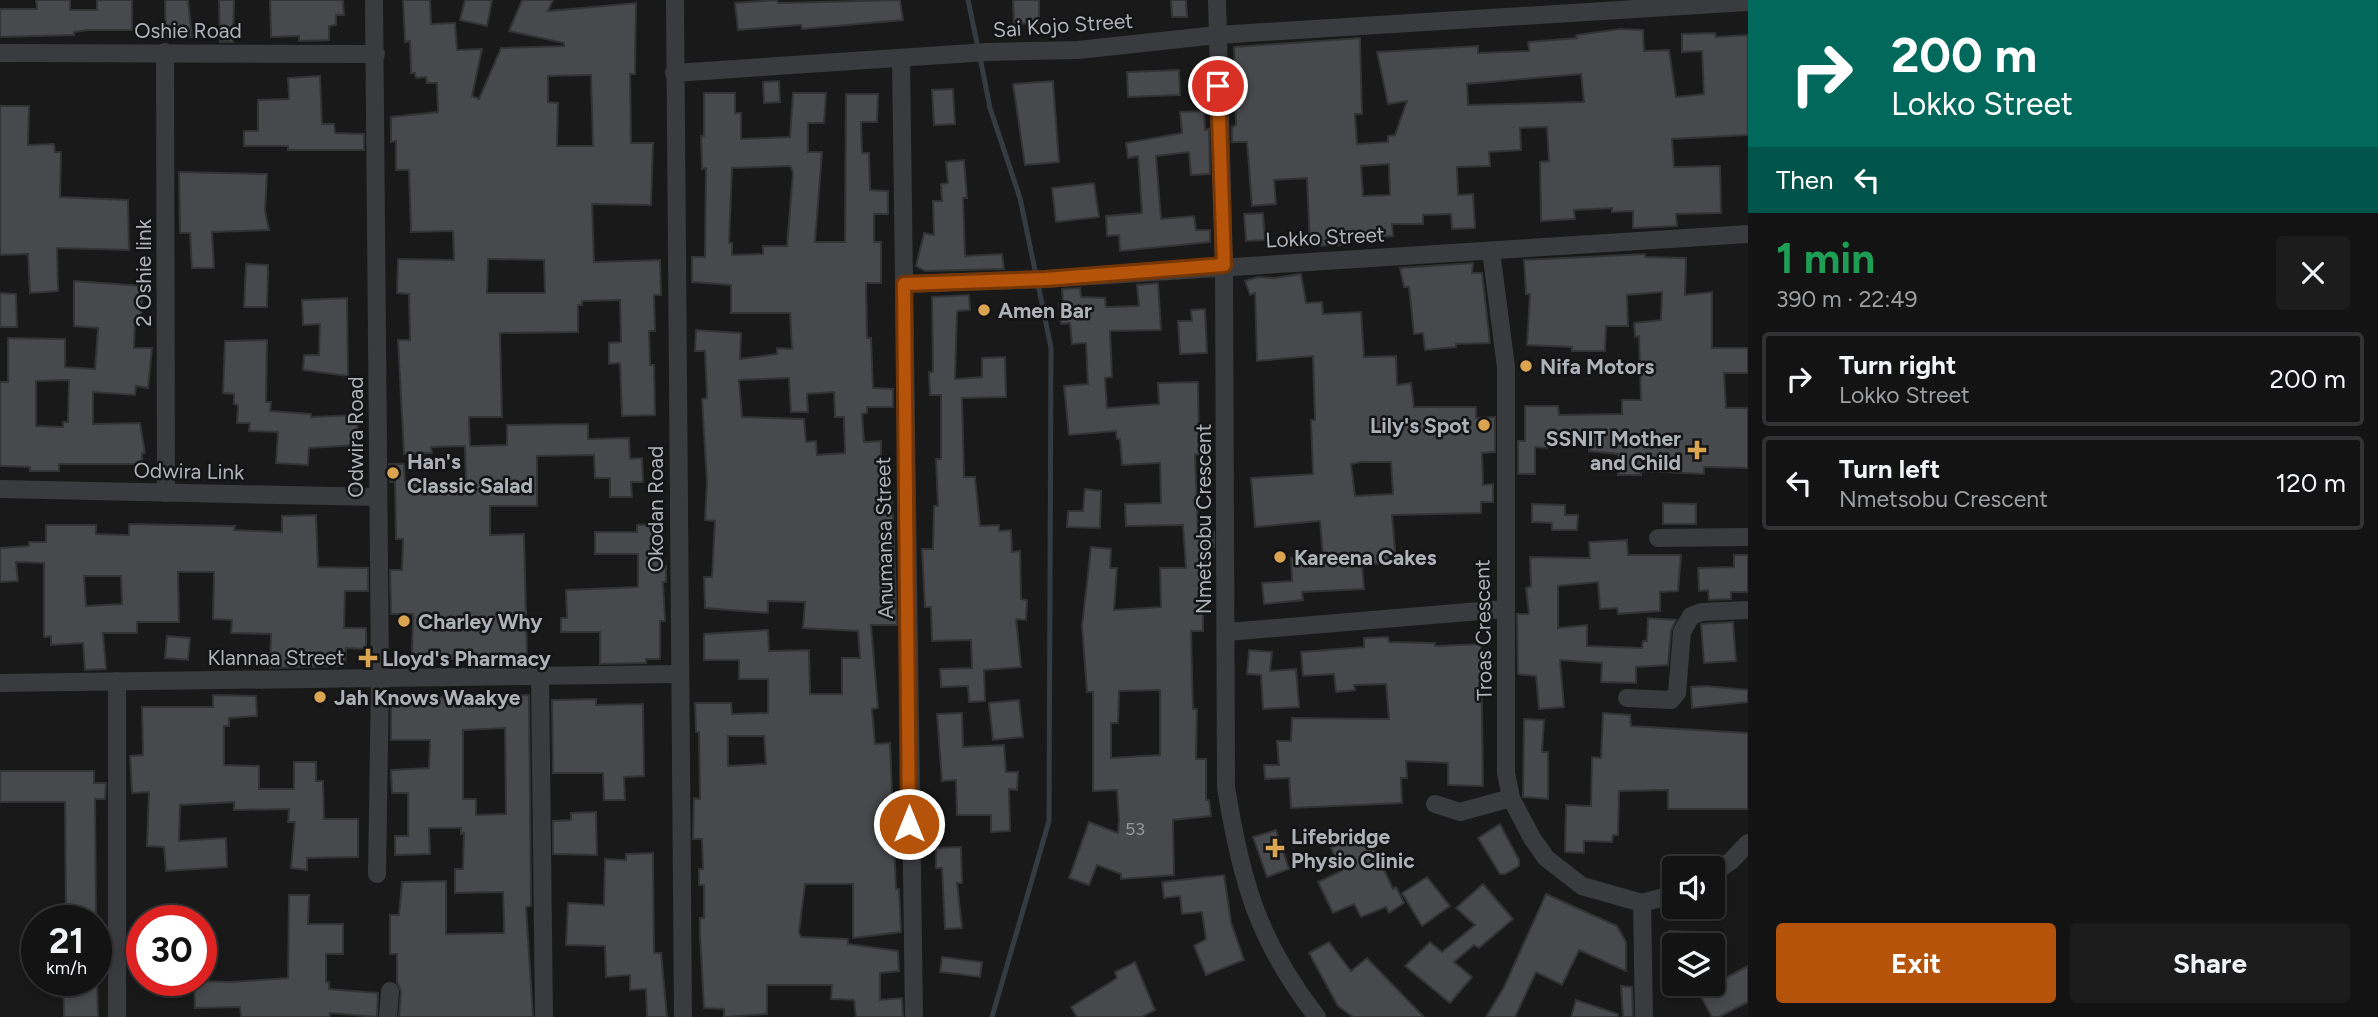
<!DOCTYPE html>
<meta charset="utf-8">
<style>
:root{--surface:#131314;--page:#1c1c1d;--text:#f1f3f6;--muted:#9d9ea0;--line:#323234;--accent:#b45309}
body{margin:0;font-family:Figtree,sans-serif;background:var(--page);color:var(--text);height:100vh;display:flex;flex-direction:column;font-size:26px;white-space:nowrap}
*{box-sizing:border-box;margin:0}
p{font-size:23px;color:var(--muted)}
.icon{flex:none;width:38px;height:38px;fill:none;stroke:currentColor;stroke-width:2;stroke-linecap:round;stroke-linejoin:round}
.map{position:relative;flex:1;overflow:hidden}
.drawer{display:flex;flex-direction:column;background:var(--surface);width:630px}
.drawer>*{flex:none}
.banner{background:#00695c;color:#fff;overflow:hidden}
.fabs{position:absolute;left:1662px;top:856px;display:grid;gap:14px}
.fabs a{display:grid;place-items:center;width:63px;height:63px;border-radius:7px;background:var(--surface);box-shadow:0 4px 10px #0003,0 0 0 2px var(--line);font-size:35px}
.speed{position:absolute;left:21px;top:905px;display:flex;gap:14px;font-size:35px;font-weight:700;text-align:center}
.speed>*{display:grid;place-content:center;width:91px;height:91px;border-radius:50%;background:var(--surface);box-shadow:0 4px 10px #0003,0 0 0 2px var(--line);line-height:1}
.speed small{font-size:18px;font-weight:400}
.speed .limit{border:10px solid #d22;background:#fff;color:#111}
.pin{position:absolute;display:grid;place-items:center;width:60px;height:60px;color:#fff;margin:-30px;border:4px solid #fff;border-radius:50%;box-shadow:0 2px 7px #0007}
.me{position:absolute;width:77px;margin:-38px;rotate:0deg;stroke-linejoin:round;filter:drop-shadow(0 0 5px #0008)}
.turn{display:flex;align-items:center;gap:24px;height:147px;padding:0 28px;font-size:32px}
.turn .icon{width:91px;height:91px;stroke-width:2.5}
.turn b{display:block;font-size:49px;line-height:60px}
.then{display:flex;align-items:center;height:66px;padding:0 28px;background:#0003;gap:14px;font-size:26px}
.round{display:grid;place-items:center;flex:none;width:74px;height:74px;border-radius:7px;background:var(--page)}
.overview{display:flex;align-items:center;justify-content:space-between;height:119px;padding:0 28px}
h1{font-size:42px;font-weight:700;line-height:52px;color:#1e9e55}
.cta{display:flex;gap:14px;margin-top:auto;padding:14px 28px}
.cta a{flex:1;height:80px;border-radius:7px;background:var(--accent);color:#fff;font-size:28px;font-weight:700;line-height:80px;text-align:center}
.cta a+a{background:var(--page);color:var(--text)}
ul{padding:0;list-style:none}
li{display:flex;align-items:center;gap:21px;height:94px;margin:0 14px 10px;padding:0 14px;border:4px solid var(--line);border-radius:7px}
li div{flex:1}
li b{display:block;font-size:26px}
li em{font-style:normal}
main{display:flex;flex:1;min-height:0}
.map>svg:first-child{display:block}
</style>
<main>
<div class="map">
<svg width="1748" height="1017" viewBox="0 0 1748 1017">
<rect width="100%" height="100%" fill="#19191a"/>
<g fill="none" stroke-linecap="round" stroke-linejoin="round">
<!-- stream -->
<g stroke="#343c42" stroke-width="5">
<polyline points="968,0 978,48"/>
<polyline points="980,57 990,108 1020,198 1036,275"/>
<polyline points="992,1017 1049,821 1051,348 1038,284"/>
</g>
</g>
<!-- building -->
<g fill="#48494c" stroke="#333336" stroke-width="2" fill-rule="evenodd">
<polygon points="36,0 70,0 70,10 97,10 97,0 132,0 132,30 88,30 74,32 74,35 0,37 0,9 37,9"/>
<polygon points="165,0 188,0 192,37 166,38"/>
<polygon points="219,0 234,0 233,42 220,42"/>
<polygon points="270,0 343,0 344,15 336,15 336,25 329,26 329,40 299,41 299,36 271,37"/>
<path d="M403,0H430L431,24L455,23L457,50L482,49L472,96L479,99L501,48L564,46V43L509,31L522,0H553L548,11L636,3L635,74H630L631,143H653L651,205L592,204L594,262L660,260L661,295H654L655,331H649L650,365H654L655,415L622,416L620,363L609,364V343L621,342L620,300L582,301V305H578V332L500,333L502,417H469L470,446L507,445V425L588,424V439L629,438L630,459L642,458L643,482H631L632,497H610V478H595L594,455L537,456V506H490V535L524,534L527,659H452V655L412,654L413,614H391L390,570H402L403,539H396L395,482H390L389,464H404L405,481L466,484L465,446L431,447L432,453L404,454L398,340H410L409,294L397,293L398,259L454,260L453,231L411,232L409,170H396V141L391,142V117L438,112L437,83H427L426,77L416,78L415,73H411L410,41L405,42ZM591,75L593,146H557L558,103L548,102V76ZM488,259L544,260L545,293H487Z"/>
<polygon points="465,0 492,0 487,26 460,20"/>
<polygon points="776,0 779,3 900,0 903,20 802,29 801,25 738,30 735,3"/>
<polygon points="1013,0 1039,0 1039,23 1014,24"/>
<polygon points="1171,0 1186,0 1187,17 1172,17"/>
<path d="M1620,29L1643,30L1644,51L1669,50L1676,97L1704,94L1702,51L1682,52V34L1715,33L1716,37L1748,35V135L1672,139L1674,167L1720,166L1721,213L1676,214L1677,226L1633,228V211L1612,212V208L1574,210L1575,219L1541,221L1540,162L1549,161L1547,127L1520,128L1521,150L1489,152L1490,166L1457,167L1458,195L1473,194L1475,228L1452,229L1451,214L1423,215V224H1392L1393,236L1345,239V245L1310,246L1307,178L1274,180L1276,204L1252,206L1247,142H1232V127L1236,125L1234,47L1360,38L1362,114H1355L1357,144L1388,142V136L1395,135L1407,101L1388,104L1377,52L1478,46V53L1529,51L1528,42L1577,38L1576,35ZM1581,74L1584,102L1468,105L1467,84ZM1389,164L1390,195L1363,196L1361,166Z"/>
<polygon points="1179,70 1180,95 1128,97 1127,72"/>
<polygon points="320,76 322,124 334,124 335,133 364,134 364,150 288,150 288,146 244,146 244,131 258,131 258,100 289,99 288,78"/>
<polygon points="779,81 780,102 764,103 763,82"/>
<polygon points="1053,81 1059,162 1025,165 1013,84"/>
<polygon points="953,89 955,124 934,125 932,90"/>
<path d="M704,93H735V113H741V139L790,137L793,93H826L824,123H808V152H822L815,242H845L846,94H878L877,122H861L862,153H869L870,190L888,191V214H874V242H881V283H866L867,338H871L873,388L893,389V407H867V413L862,414L864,442L881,441V460H887L888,495H892L897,625H871L878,708L872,709L875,744L890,743L896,889H899L901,932L853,938V884H805L799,932L801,937L848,939V944L898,951L899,971L880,973V1000L902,998L903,1017H856L854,1000L831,999L832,985H767V1014L724,1017V1009L704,1008L700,935V918H704V885H699V869H703L702,839H693L694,798L700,799L699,732H696L695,703H731L732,714L768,713V679H739V660H704V634L768,630L769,651L809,650L810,694H842V658H860L858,631L803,628L805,602L768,601V613L705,608L704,577H712L715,521L705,520L707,483L702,399L707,398L705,351H695L696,330L741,333L740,359L777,354V348L792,349L790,313H731V285L692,282V257H705L706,168L702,169L701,136H704ZM790,166L793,172L787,246H763V254L732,255V243H729L732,168ZM789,378L791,412H808L807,394L834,392L835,417H844L845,453L817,455L816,441L806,442L804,419L742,417L739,380ZM728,736H764L766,764L728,766Z"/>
<polygon points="0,106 29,106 28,145 54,144 55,152 61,152 60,197 128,200 129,250 57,248 58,291 30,293 28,254 0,255"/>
<polygon points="1204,111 1205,130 1209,129 1210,174 1191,175 1189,152 1156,156 1161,219 1194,216 1196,230 1210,230 1210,242 1120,251 1119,235 1107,236 1106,216 1142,213 1138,156 1128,158 1126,143 1182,133 1180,112"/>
<polygon points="964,160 967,198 963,198 965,256 1002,254 1004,269 925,271 916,266 924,233 934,235 933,201 942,201 941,184 948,183 946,162"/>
<polygon points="179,172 267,174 265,211 269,230 212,232 214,268 192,268 190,233 180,233"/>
<polygon points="1094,183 1099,217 1056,222 1052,188"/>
<polygon points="1263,213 1265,240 1246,241 1244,214"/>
<polygon points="1645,254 1645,257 1686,258 1685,295 1712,292 1712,348 1748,348 1748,373 1724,373 1726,408 1748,408 1748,468 1704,467 1704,474 1641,471 1641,475 1618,475 1618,454 1589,451 1589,439 1585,440 1584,435 1547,435 1547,448 1535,447 1535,474 1518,474 1518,441 1525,441 1525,406 1558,406 1559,415 1622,414 1622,400 1641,400 1639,336 1635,337 1634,323 1661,320 1662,292 1627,295 1628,326 1606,326 1605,351 1572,351 1572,347 1527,345 1530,294 1526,294 1524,260"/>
<polygon points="1473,263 1472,273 1482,273 1490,343 1456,344 1456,347 1425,350 1423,333 1414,334 1409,287 1404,287 1400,268"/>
<polygon points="246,264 268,265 267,307 244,307"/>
<path d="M1301,274L1306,303L1322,302L1323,314L1361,312L1364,357L1396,356L1397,385L1411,383L1414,407H1476V418L1495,417V452L1482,453L1483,485L1493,484V502H1481V513L1392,515L1396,562L1362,565L1364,589L1302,592L1303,600L1264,604L1262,583L1292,581L1291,558L1323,557L1320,521L1255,527L1251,478L1313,474L1311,420H1315L1313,356L1257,361L1255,293L1250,295L1245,281L1258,277L1274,278ZM1361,462H1391L1393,494L1355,496L1351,464Z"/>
<path d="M74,281L143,286L141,319H135L134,348H152L148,388L136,386L135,395L93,392V424L140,423L145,453H142V464H59V471H30V467L0,466V382H8V338L65,339V367L95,369L98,328L74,326ZM69,380L68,422H63V427L36,426V381Z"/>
<path d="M1158,283L1161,330L1110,331L1112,377L1105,378L1107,408L1159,404L1158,383L1198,382L1199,454L1195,455L1198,533L1214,532V547H1209L1210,591H1203V631H1191L1193,709H1197L1196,759H1206V800H1209L1211,816L1173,820L1174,875L1121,879V874L1097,865L1089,885L1069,878L1089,822L1118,833L1119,821L1117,790L1093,791V692H1087L1082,626L1091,547L1111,549L1110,568H1117L1114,610L1161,607L1160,568H1186L1183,525L1126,526L1125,504L1161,503L1160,463L1122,465L1120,439H1117L1116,431L1069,435L1064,386L1088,384L1086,343L1072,344L1070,323L1061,324L1059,303L1063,302L1062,289L1080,288L1081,297L1105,298L1106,307L1139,306L1137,285ZM1160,690V755L1111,758V723H1118L1119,691Z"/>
<polygon points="0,293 16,294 17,327 0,327"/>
<polygon points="969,295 970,310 957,311 955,379 982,377 982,358 1005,357 1006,397 962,398 964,477 975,477 980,526 999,525 999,531 1011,530 1012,552 1020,551 1021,599 1027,600 1026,620 1016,619 1021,667 984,670 985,701 969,702 968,686 941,687 940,669 972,668 971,640 932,641 931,607 925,607 922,549 933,549 934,506 938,506 936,459 941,459 941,395 930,395 929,372 933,372 932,297"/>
<polygon points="347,298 348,376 303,370 304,355 319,355 320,324 303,325 302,300"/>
<polygon points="1205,309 1207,353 1180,354 1178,321 1192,321 1191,310"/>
<polygon points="267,340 266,402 271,402 270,411 311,414 311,417 357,415 359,445 309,448 308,465 276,463 278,432 249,431 250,423 237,423 238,405 234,404 234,394 223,393 225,341"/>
<polygon points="1085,489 1101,491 1100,528 1067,527 1068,511 1083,511"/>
<polygon points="1663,503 1696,504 1696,524 1663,524"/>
<polygon points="1532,504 1565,505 1565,515 1578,515 1577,530 1552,530 1552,523 1532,522"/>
<path d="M316,515L318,567L368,568V591H345L344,628H366V649L346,648L345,666L270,668L271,634L231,633L232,620L213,619L214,572H178L179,622H137V633H103L106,669L85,670L83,643L51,645V636L44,637V563L16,562L18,581L0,582V548L29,546V542H46V525H96V534L129,535V524L235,526L234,530L282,532V516ZM84,576H121L122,604L86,606Z"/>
<polygon points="658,524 659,566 666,566 666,582 663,582 665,621 660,621 660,659 646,659 646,663 600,664 600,632 561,632 561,618 567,618 566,590 638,587 638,554 595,554 595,532 637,532 637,525"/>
<polygon points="1627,540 1628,555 1681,555 1678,591 1660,592 1660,611 1618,614 1617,608 1600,609 1598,582 1558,586 1558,628 1587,625 1587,646 1642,648 1643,641 1647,641 1648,618 1676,620 1671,631 1668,665 1636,667 1636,683 1601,682 1602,663 1560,660 1564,707 1539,709 1536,676 1518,674 1517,614 1529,614 1526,588 1531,586 1530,557 1590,558 1589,542"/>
<polygon points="1734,555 1748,555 1748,592 1731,592 1731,599 1709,600 1708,590 1699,591 1698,568 1734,567"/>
<polygon points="1733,622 1736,661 1704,663 1701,624"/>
<polygon points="167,636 190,638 188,660 165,658"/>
<polygon points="1388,637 1389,642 1435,643 1435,646 1481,644 1483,786 1448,785 1448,763 1406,761 1407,778 1401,778 1402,803 1291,808 1289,778 1265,779 1264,765 1279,765 1277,741 1291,741 1292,718 1389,719 1386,684 1354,685 1355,690 1336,692 1334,674 1303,676 1301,652 1364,647 1364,638"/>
<polygon points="1249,650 1272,652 1270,671 1296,669 1299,707 1263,709 1261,675 1247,674"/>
<polygon points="1706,686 1748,690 1748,702 1692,708 1691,687"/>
<polygon points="213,695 256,696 257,716 229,718 229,726 224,726 224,765 259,766 259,789 294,789 294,762 316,762 316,781 323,781 324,819 358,819 358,857 307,858 307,870 291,868 295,822 288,822 289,809 234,810 234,802 180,805 179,841 226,838 227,867 166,871 164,847 147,846 149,792 132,793 130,756 143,755 142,707 213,707"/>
<path d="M529,695L531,906L526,907L533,1017H399L401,991L397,982V954H390V915H399L402,882L446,881V934L504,933V920L503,892L455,893V869H463L464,833L461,834V828H429L430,854L395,855V836H408V793H392L391,770L429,768L430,740H391V698ZM505,728L506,814L476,815V799H463V730Z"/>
<polygon points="596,699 596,705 643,704 644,776 624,777 625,800 604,800 603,773 553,773 552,700"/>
<polygon points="1019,700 1023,737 993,740 989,703"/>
<polygon points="962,713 963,747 1004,745 1006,772 1018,772 1017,790 1009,789 1010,831 991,832 991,815 957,815 956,780 942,781 937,714"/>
<polygon points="1603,713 1630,715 1631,726 1748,733 1748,809 1668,809 1668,790 1619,791 1618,835 1613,835 1612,842 1584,841 1584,853 1565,852 1566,805 1591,806 1592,757 1601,758"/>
<polygon points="1524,719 1544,720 1542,752 1548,752 1548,799 1523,797"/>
<polygon points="0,771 94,771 94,783 106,783 105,799 95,799 96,916 66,916 65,802 0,802"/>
<polygon points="596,812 597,855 553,854 553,821 571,820 571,813"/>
<polygon points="1500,824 1519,860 1519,866 1505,874 1500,874 1478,838"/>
<polygon points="1276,830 1289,869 1267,877 1253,837"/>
<polygon points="1366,831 1393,889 1396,887 1404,903 1389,913 1386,907 1361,917 1354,904 1333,913 1318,882 1341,871 1331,848"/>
<polygon points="961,847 962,883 957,883 962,928 945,929 942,868 936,868 936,848"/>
<polygon points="653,853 654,953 661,953 667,1017 647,1017 646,989 630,990 630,975 606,977 605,946 566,945 568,903 604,905 605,859 626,860 626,854"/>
<polygon points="1224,875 1231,922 1244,960 1206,975 1194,946 1206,939 1202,912 1182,914 1180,896 1164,898 1162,882"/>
<polygon points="1427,877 1450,906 1422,926 1402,893"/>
<polygon points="1483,884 1513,919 1479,948 1474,945 1454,962 1472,977 1450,1003 1405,966 1430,942 1442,952 1475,925 1456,908"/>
<polygon points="1546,894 1617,926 1626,942 1626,971 1579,950 1562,985 1536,972 1515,1017 1486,1017 1504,987"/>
<polygon points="289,895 309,895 308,924 343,924 343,954 326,954 326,982 329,982 329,989 378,993 377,1017 330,1013 330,1017 241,1017 240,1007 195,1008 194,981 232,982 288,978"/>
<polygon points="1669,931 1720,933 1720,945 1668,945"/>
<polygon points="1329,942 1351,971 1367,958 1424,1017 1353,1017 1338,1006 1309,953"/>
<polygon points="942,957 982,962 980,977 940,972"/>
<polygon points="1135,962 1155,1010 1142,1017 1077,1017 1071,1007 1117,978 1115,972"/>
<polygon points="1748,966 1748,1002 1719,1017 1712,1017 1694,984 1714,984"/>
<polygon points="63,980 97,980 98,1017 64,1017"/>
<polygon points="1621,986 1632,987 1633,1017 1623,1017"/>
<polygon points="1576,1000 1618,1014 1618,1017 1571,1017"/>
</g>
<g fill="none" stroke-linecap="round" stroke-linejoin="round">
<!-- minor -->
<g stroke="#3a3b3f" stroke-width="18">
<polyline points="374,0 380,680 377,874"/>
<polyline points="675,0 683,1017"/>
<path d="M1217,0L1224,265L1226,787C1241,881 1258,941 1317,1017"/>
<polyline points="165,52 166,493"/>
<polyline points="0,53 376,54"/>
<polyline points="901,59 914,1017"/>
<polyline points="674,73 987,52 1078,50 1217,35 1748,2"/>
<polyline points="1491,251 1506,367 1506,773 1511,798 1532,838 1546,858 1582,886 1642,903 1675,894"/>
<polyline points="904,284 1045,279 1748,234"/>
<polyline points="0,489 378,497"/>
<polyline points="1658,538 1748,537"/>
<polyline points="1227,632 1504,609"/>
<polyline points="540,677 544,1017"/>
<polyline points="117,681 117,1017"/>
<polyline points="0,683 678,674"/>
<polyline points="1627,698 1671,700 1677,693 1682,632 1691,616 1702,612 1748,610"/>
<polyline points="1435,804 1460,812 1511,798"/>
<polyline points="1713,873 1731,861 1748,843"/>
<polyline points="1642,903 1644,1017"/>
<polyline points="388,1017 390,991"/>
</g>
</g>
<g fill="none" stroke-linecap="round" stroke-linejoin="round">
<defs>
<polyline id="route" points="909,824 904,284 1045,279 1224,265 1218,86"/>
</defs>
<!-- route casing -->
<use href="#route" stroke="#753606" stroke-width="18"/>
<!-- route -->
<use href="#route" stroke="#b45309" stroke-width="12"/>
</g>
<!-- markers -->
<g fill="#dba450" stroke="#141416" stroke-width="2.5">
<circle cx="984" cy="310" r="7"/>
<circle cx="1526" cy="366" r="7"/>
<circle cx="1484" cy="425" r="7"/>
<path d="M1693.5 439.5h7v7h7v7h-7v7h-7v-7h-7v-7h7z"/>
<circle cx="393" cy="473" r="7"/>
<circle cx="1280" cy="557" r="7"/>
<circle cx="404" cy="621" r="7"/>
<path d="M364.5 647.5h7v7h7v7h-7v7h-7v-7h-7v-7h7z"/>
<circle cx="320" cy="697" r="7"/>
<path d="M1271.5 837.5h7v7h7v7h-7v7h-7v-7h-7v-7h7z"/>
</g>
<g text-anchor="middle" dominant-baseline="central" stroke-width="5" stroke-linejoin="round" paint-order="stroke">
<!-- number labels -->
<g font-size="18" fill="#94979d">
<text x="1135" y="829">53</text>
</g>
<!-- street labels -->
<g font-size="21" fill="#adb1b8" stroke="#141416">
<text transform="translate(1063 25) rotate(-4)">Sai Kojo Street</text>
<text x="188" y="30">Oshie Road</text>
<text transform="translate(1325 237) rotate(-3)">Lokko Street</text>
<text transform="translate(143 273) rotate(-90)">2 Oshie link</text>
<text transform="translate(355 437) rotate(-90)">Odwira Road</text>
<text transform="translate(189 471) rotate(1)">Odwira Link</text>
<text transform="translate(655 509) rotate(-90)">Okodan Road</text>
<text transform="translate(1203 519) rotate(-90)">Nmetsobu Crescent</text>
<text transform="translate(884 538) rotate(-91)">Anumansa Street</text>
<text transform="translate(1483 630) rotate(-91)">Troas Crescent</text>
<text x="276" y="657">Klannaa Street</text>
</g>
<!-- poi labels -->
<g font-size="21" font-weight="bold" fill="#adb1b8" stroke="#141416" text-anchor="start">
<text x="998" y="310">Amen Bar</text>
<text x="1540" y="366">Nifa Motors</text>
<text x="1470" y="425" text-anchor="end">Lily's Spot</text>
<text x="1681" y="438" text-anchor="end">SSNIT Mother<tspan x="1681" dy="24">and Child</tspan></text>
<text x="407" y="461">Han's<tspan x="407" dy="24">Classic Salad</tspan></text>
<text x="1294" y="557">Kareena Cakes</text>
<text x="418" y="621">Charley Why</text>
<text x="382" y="658">Lloyd's Pharmacy</text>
<text x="334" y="697">Jah Knows Waakye</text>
<text x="1291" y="836">Lifebridge<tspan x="1291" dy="24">Physio Clinic</tspan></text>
</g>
</g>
</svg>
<div class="fabs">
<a><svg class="icon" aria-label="sound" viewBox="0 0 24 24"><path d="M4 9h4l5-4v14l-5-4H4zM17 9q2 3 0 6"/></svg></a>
<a><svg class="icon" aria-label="layers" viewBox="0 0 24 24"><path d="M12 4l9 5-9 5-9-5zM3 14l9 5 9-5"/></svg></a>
</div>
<div class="speed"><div>21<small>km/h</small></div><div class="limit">30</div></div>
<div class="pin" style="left:1218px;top:86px;background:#d93025"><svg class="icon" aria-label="arrive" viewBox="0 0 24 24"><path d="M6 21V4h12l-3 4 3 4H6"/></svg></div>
<svg class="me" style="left:909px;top:824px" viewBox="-20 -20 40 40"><circle r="17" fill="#b45309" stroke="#fff" stroke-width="3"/><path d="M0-11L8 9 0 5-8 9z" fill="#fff"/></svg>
</div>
<section class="drawer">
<div class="banner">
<div class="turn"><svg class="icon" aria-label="right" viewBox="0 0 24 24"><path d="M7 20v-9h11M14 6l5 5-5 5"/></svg><div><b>200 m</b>Lokko Street</div></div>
<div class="then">Then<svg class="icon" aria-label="left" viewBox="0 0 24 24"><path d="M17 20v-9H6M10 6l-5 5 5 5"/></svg></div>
</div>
<div class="overview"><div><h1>1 min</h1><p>390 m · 22:49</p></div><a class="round"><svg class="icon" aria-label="close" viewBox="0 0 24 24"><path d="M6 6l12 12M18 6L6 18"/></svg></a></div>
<ul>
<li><svg class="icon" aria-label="right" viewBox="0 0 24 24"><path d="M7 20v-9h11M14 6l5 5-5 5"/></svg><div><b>Turn right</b><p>Lokko Street</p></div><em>200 m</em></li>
<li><svg class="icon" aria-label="left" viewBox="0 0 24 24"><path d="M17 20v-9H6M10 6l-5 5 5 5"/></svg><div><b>Turn left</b><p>Nmetsobu Crescent</p></div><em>120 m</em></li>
</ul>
<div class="cta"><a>Exit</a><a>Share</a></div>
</section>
</main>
